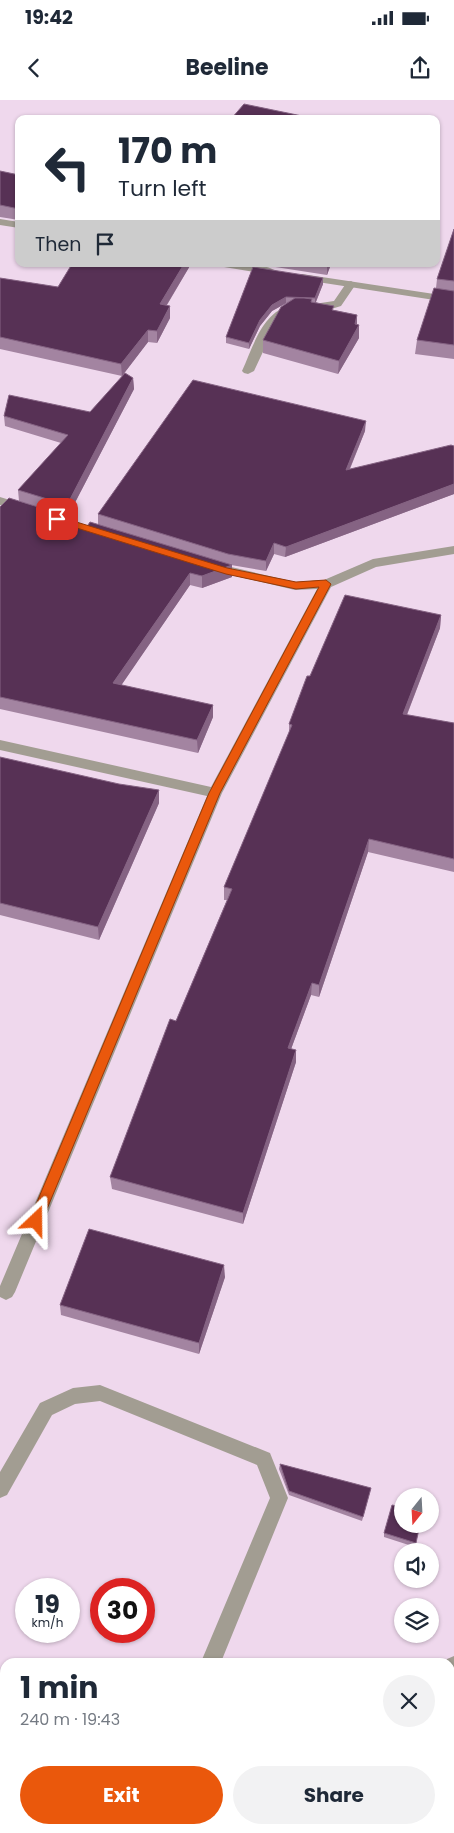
<!DOCTYPE html>
<meta charset="utf-8">
<style>
:root{--surface:#fff;--page:#f2f2f3;--text:#1f2937;--muted:#747a83;--accent:#ea580c}
body{margin:0;font-family:Poppins,sans-serif;background:var(--page);color:var(--text);height:100vh;display:flex;flex-direction:column;font-size:19px;white-space:nowrap}
*{box-sizing:border-box;margin:0}
p{font-size:16px;color:var(--muted)}
.icon{flex:none;width:28px;height:28px;fill:none;stroke:currentColor;stroke-width:2;stroke-linecap:round;stroke-linejoin:round}
.map{position:relative;flex:1;overflow:hidden}
.panel{position:absolute;left:0px;top:1558px;width:455px;height:176px;display:flex;flex-direction:column;background:var(--surface);border-radius:15px 15px 0 0;box-shadow:0 1px 4px #0004}
.panel>*{flex:none}
.top-card{position:absolute;left:15px;top:15px;width:425px;height:152px;border-radius:10px;box-shadow:0 1px 4px #0004;background:#fff;color:var(--text);overflow:hidden}
.needle{width:32px;rotate:198deg}
.fabs{position:absolute;left:394px;top:1388px;display:grid;gap:10px}
.fabs a{display:grid;place-items:center;width:45px;height:45px;border-radius:50%;background:var(--surface);box-shadow:0 1px 4px #0004;font-size:25px}
.speed{position:absolute;left:15px;top:1478px;display:flex;gap:10px;font-size:25px;font-weight:700;text-align:center}
.speed>*{display:grid;place-content:center;width:65px;height:65px;border-radius:50%;background:var(--surface);box-shadow:0 1px 4px #0004;line-height:1}
.speed small{font-size:12px;font-weight:400}
.speed .limit{border:8px solid #d22;background:#fff;color:#111}
.pin{position:absolute;display:grid;place-items:center;width:42px;height:42px;color:#fff;margin:-21px;border-radius:10px;box-shadow:0 2px 8px #0006}
.me{position:absolute;width:55px;margin:-28px;rotate:23deg;stroke-linejoin:round;filter:drop-shadow(0 0 4px #0008)}
.turn{display:flex;align-items:center;gap:18px;height:105px;padding:0 20px;font-size:22px}
.turn .icon{width:65px;height:65px;stroke-width:2.5}
.turn b{display:block;font-size:35px;line-height:42px}
.then{display:flex;align-items:center;height:48px;padding:0 20px;background:#0003;gap:10px;font-size:19px}
.round{display:grid;place-items:center;flex:none;width:52px;height:52px;border-radius:26px;background:var(--page)}
.head{display:flex;align-items:center;justify-content:space-between;height:85px;padding:0 20px}
h1{font-size:30px;font-weight:700;line-height:38px}
.cta{display:flex;gap:10px;margin-top:auto;padding:10px 20px}
.cta a{flex:1;height:58px;border-radius:30px;background:var(--accent);color:#fff;font-size:20px;font-weight:700;line-height:58px;text-align:center}
.cta a+a{background:var(--page);color:var(--text)}
.status{display:flex;justify-content:space-between;align-items:center;height:35px;padding:0 25px;background:var(--surface);direction:ltr}
.status svg{height:14px;fill:currentColor}
header{display:flex;justify-content:space-between;align-items:center;height:65px;padding:0 20px;background:var(--surface);font-size:22px;font-weight:700}
.map>svg:first-child{display:block}
</style>
<div class="status"><b>19:42</b><svg viewBox="0 0 49 12"><path d="M0 12V9h3v3zM5 12V6h3v6zM10 12V3h3v9zM15 12V0h3v12zM26 1h20v11H26zM47 4h2v5h-2z"/></svg></div>
<header><svg class="icon" aria-label="back" viewBox="0 0 24 24"><path d="M15 5l-7 7 7 7"/></svg>Beeline<svg class="icon" aria-label="share" viewBox="0 0 24 24"><path d="M12 15V3M7 8l5-5 5 5M5 13v7h14v-7"/></svg></header>
<div class="map">
<svg width="454" height="1733" viewBox="0 0 454 1733">
<rect width="100%" height="100%" fill="#efd8ed"/>
<g fill="none" stroke-linecap="round" stroke-linejoin="round">
<!-- service -->
<g fill="#a29d92" fill-rule="evenodd">
<polygon points="351,181 356,184 341,206 328,210 310,209 309,207 314,204 334,201 347,182"/>
<path d="M291,205L296,208L275,226L254,271L248,274L244,273L242,271C253,247 262,212 291,205Z"/>
</g>
<!-- minor -->
<g fill="#a29d92" fill-rule="evenodd">
<polygon points="0,119 19,122 19,128 0,125"/>
<path d="M219,164C232,163 268,163 277,172L272,175L224,167Z"/>
<polygon points="302,174 454,197 454,203 298,179 297,177"/>
<polygon points="0,397 29,406 31,409 25,413 0,405"/>
<polygon points="454,446 454,454 376,467 331,487 222,693 15,1192 12,1197 6,1200 0,1197 0,1186 207,696 0,650 0,640 211,687 317,489 295,490 210,470 208,467 210,464 214,463 295,482 324,480 373,459"/>
<polygon points="100,1285 270,1353 288,1398 221,1562 201,1562 270,1398 257,1365 100,1301 75,1304 52,1315 7,1395 0,1398 0,1372 40,1303 73,1288"/>
<polygon points="454,1556 454,1590 450,1592 450,1562 446,1562 447,1559"/>
<polygon points="450,1695 454,1696 454,1716 450,1715"/>
<polygon points="132,1729 153,1729 152,1733 131,1733"/>
<polygon points="406,1729 426,1729 425,1733 405,1733"/>
</g>
</g>
<!-- wall -->
<g fill="#a384a1">
<polygon points="0,71 19,75 19,120 0,117"/>
<polygon points="454,129 454,259 415,254 417,240 436,188 437,179"/>
<polygon points="72,164 191,164 167,205 170,218 157,243 148,242 122,276 0,249 0,178 58,187"/>
<polygon points="256,164 331,164 327,175"/>
<polygon points="253,167 323,184 316,202 334,210 357,215 357,225 359,225 359,238 338,274 263,253 263,240 287,203 272,211 260,226 249,249 226,243 226,237"/>
<polygon points="133,278 134,289 68,416 19,401 18,390 61,343 5,326 4,316 90,312"/>
<polygon points="365,331 350,369 454,346 454,394 285,457 274,454 266,471 231,465 232,465 232,477 202,488 190,485 121,585 213,605 213,617 198,653 0,609 0,407 86,428 98,425 98,414"/>
<polygon points="441,515 440,528 407,615 454,623 454,772 368,752 319,897 311,895 291,949 296,962 243,1124 112,1089 110,1077 227,800 224,800 224,787 289,633 289,624 310,576"/>
<polygon points="0,657 159,703 99,840 0,815"/>
<polygon points="225,1177 199,1254 61,1215 60,1205"/>
<polygon points="280,1364 371,1388 362,1421 289,1395 279,1369"/>
<polygon points="420,1424 415,1447 384,1437 384,1433"/>
</g>
<!-- shaded-wall -->
<g fill="#856383">
<polygon points="184,164 191,164 160,216 160,204"/>
<polygon points="327,164 331,164 327,175"/>
<polygon points="323,178 323,184 315,204 315,198"/>
<polygon points="286,197 286,203 272,211 260,226 249,249 249,243 260,220 272,205"/>
<polygon points="170,206 170,218 157,243 157,231"/>
<polygon points="357,215 357,228 359,225 359,238 338,274 339,261 355,224"/>
<polygon points="148,230 148,242 122,276 121,264"/>
<polygon points="133,278 134,289 68,416 67,405"/>
<polygon points="366,321 365,331 345,380 346,370"/>
<polygon points="454,384 454,394 285,457 286,447"/>
<polygon points="274,443 274,454 266,471 266,461"/>
<polygon points="232,465 232,477 202,488 202,476"/>
<polygon points="190,473 190,485 114,596 113,583"/>
<polygon points="441,515 440,528 402,627 403,614"/>
<polygon points="213,605 213,617 198,653 197,640"/>
<polygon points="159,690 159,703 99,840 98,827"/>
<polygon points="369,739 368,752 319,897 319,885"/>
<polygon points="312,883 311,895 287,960 288,948"/>
<polygon points="296,950 296,962 243,1124 243,1113"/>
<polygon points="224,1165 225,1177 199,1254 199,1243"/>
</g>
<!-- building -->
<g fill="#573155" stroke="#856383">
<polygon points="244,4 302,16 300,19 231,19"/>
<polygon points="0,71 19,75 19,109 0,105"/>
<polygon points="454,129 454,181 437,179"/>
<polygon points="72,164 184,164 160,204 170,206 157,231 148,230 121,264 0,237 0,178 58,187"/>
<polygon points="253,167 323,178 315,198 286,197 272,205 260,220 249,243 226,237"/>
<polygon points="434,188 454,191 454,245 417,240"/>
<polygon points="295,198 304,198 312,199 311,202 334,206 332,210 357,215 355,224 359,225 339,261 263,240 281,207"/>
<polygon points="125,273 133,278 67,405 18,390 68,335 4,316 9,295 90,312"/>
<polygon points="193,280 366,321 346,370 451,345 454,346 454,384 286,447 274,443 266,461 228,454 98,414"/>
<polygon points="9,398 64,415 86,428 90,422 232,465 202,476 190,473 113,583 213,605 197,640 0,597 0,407"/>
<polygon points="345,495 441,515 403,614 454,623 454,759 369,739 319,885 312,883 288,948 296,950 243,1113 110,1077 170,919 176,921 232,789 224,787 292,625 289,624 307,576 310,576"/>
<polygon points="0,657 119,684 159,690 98,827 0,803"/>
<polygon points="89,1129 224,1165 199,1243 60,1205"/>
<polygon points="280,1364 371,1388 363,1417 289,1391"/>
<polygon points="392,1405 402,1407 402,1424 420,1424 416,1443 384,1433"/>
</g>
<!-- route -->
<polygon fill="#ea580c" stroke="#983908" points="54,417 60,417 227,468 296,482 326,480 331,484 220,693 42,1121 36,1126 29,1121 209,693 319,487 296,489 226,474 54,421"/>
</svg>
<div class="fabs">
<a><svg class="needle" viewBox="-14 -14 28 28"><path d="M0-13l5 13h-10z" fill="#e53935"/><path d="M0 13l5-13h-10z" fill="#747a83"/></svg></a>
<a><svg class="icon" aria-label="sound" viewBox="0 0 24 24"><path d="M4 9h4l5-4v14l-5-4H4zM17 9q2 3 0 6"/></svg></a>
<a><svg class="icon" aria-label="layers" viewBox="0 0 24 24"><path d="M12 4l9 5-9 5-9-5zM3 14l9 5 9-5"/></svg></a>
</div>
<div class="speed"><div>19<small>km/h</small></div><div class="limit">30</div></div>
<div class="pin" style="left:57px;top:419px;background:#d93025"><svg class="icon" aria-label="arrive" viewBox="0 0 24 24"><path d="M6 21V4h12l-3 4 3 4H6"/></svg></div>
<svg class="me" style="left:36px;top:1121px" viewBox="-20 -20 40 40"><path d="M0-17L14 15 0 8-14 15z" fill="#ea580c" stroke="#fff" stroke-width="4"/></svg>
<div class="top-card">
<div class="turn"><svg class="icon" aria-label="left" viewBox="0 0 24 24"><path d="M17 20v-9H6M10 6l-5 5 5 5"/></svg><div><b>170 m</b>Turn left</div></div>
<div class="then">Then<svg class="icon" aria-label="arrive" viewBox="0 0 24 24"><path d="M6 21V4h12l-3 4 3 4H6"/></svg></div>
</div>
<section class="panel">
<div class="head"><div><h1>1 min</h1><p>240 m · 19:43</p></div><a class="round"><svg class="icon" aria-label="close" viewBox="0 0 24 24"><path d="M6 6l12 12M18 6L6 18"/></svg></a></div>
<div class="cta"><a>Exit</a><a>Share</a></div>
</section>
</div>
